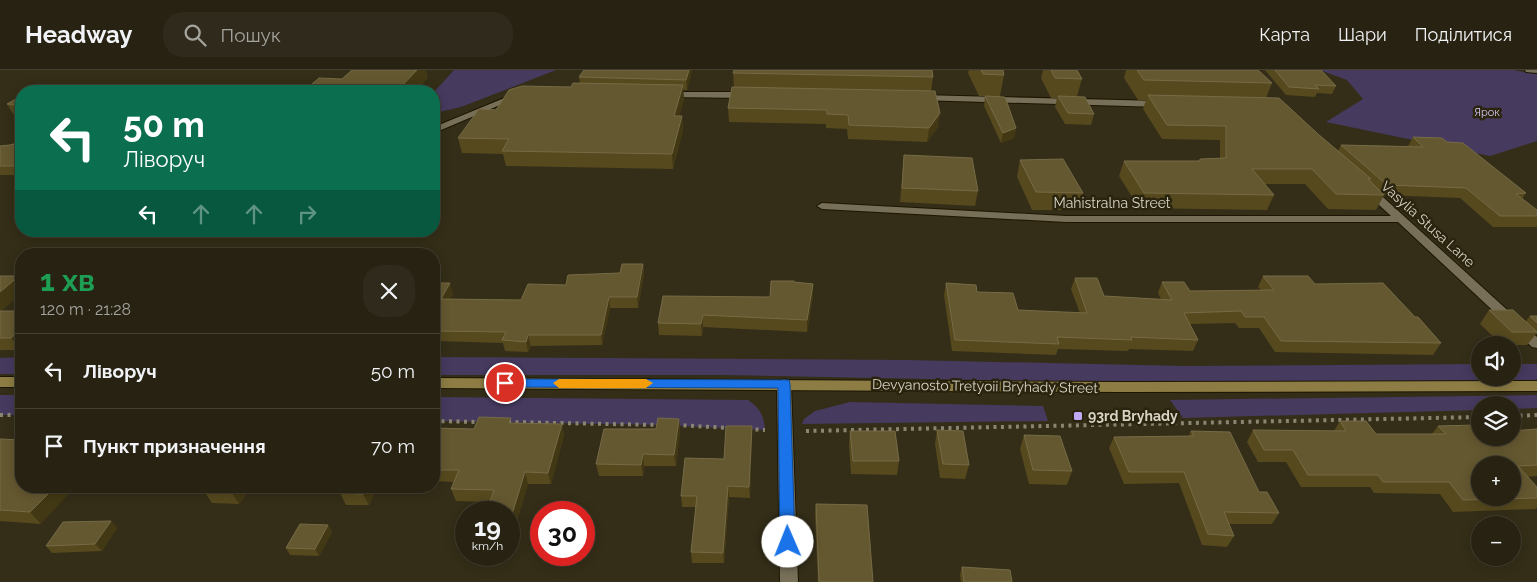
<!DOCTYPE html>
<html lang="uk">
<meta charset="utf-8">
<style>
:root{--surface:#272212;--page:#2f2a1b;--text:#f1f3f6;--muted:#a4a49f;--line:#433f32}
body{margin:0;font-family:Raleway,sans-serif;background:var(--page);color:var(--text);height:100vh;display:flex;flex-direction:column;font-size:19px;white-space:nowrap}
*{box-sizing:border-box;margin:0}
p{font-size:16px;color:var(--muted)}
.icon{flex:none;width:28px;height:28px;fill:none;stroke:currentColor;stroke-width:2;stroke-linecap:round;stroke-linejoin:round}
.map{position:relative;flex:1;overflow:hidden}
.details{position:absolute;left:15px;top:178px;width:425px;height:245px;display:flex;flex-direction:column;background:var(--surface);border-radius:20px;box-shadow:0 2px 12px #0003,0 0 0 1px var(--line)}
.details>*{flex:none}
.top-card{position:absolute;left:15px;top:15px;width:425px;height:152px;border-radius:20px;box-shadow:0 2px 12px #0003,0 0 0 1px var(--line);background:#0b6e4f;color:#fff;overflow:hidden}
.tools{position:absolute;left:1471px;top:266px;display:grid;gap:10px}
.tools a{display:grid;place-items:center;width:50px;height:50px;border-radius:50%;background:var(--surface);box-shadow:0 2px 12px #0003,0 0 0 1px var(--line);font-size:25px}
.speed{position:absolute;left:455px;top:431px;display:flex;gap:10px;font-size:25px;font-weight:700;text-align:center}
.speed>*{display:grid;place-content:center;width:65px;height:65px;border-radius:50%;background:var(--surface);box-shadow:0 2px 12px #0003,0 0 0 1px var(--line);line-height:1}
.speed small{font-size:12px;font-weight:400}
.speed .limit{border:8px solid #d22;background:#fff;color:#111}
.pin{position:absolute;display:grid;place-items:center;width:42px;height:42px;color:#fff;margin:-21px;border:2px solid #fff;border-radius:50%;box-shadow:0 1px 5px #0007}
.me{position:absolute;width:55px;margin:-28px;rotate:359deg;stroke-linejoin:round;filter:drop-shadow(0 0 4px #0008)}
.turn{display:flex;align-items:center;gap:18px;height:105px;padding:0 25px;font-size:22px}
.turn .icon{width:65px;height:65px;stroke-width:2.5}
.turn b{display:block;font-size:35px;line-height:42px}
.lanes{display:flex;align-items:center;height:48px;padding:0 25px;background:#0003;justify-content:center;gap:25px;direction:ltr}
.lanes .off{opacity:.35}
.round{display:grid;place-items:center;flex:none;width:52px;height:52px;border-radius:20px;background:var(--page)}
.head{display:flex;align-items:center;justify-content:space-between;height:85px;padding:0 25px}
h1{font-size:30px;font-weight:700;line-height:38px;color:#1e9e55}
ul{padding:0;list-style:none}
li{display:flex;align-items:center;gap:15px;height:75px;padding:0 25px;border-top:1px solid var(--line)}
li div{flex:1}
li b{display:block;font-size:19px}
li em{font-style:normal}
header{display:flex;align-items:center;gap:30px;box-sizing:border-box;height:70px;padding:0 25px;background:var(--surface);border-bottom:1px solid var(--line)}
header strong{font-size:24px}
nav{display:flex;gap:28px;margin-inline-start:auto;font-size:18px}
.search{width:350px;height:45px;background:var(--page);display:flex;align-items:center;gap:12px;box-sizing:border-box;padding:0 18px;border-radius:20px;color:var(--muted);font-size:19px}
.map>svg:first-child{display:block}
</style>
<header>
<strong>Headway</strong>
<div class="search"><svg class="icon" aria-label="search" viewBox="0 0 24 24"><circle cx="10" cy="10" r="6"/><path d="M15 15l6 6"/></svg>Пошук</div>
<nav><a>Карта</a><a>Шари</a><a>Поділитися</a></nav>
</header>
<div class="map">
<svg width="1537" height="512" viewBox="0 0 1537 512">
<rect width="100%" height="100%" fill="#342e18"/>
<!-- green -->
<g fill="#463a5f">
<polygon points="454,0 556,0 461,37 434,43 434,22"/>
<polygon points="1320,0 1513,0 1537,4 1537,71 1490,86 1326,52 1363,29 1347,10"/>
<polygon points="21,287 21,304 0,304 0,288"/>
<polygon points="434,287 907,290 1183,296 1480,294 1480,308 1512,308 1513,294 1537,294 1537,310 1345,313 1135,313 725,305 434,305"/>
<rect x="0" y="325" width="21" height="20"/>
<polygon points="1537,325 1537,338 1513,339 1512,335 1480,335 1480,340 1183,348 1170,330"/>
<path d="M434,327L748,330C760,338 764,346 765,360L662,355L434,351Z"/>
<polygon points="850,332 1043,336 1048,351 802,354 804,349 815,341"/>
</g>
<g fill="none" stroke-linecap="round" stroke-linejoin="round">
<defs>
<g id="minor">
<polygon points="1525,0 1537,0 1537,3 1526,2"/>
<polygon points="665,22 746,22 750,25 746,28 668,27 665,26"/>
<polygon points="514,24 521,26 434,63 434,57"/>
<polygon points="921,25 1161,31 1165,34 1161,37 918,30 917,28"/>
<polygon points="1369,117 1373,118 1537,267 1537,278 1532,277 1398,152 1066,152 822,139 817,136 822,133 1066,146 1391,146 1365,122 1364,120"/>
<polygon points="784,309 789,311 791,314 798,512 780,512 777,314 779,311"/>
</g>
<g id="secondary">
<rect x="0" y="307" width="21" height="10"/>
<polygon points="434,308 1123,312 1537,311 1537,321 1123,322 434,318"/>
</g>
</defs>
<!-- minor casing -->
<use href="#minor" stroke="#1c1602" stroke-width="2"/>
<!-- secondary casing -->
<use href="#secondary" stroke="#1c1602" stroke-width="2"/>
<!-- path -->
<g stroke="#8a8573" stroke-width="4" stroke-dasharray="3 4.5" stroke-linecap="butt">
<polyline points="0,345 21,345"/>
<polyline points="1512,346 1537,345"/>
<polyline points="434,351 480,352"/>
<polyline points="508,352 660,355"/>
<polyline points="676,355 730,358"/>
<polyline points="748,359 765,360"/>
<polyline points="806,361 1480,347"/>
</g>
<!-- minor -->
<use href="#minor" fill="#776f57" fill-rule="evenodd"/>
<!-- secondary -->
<use href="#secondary" fill="#8d7d44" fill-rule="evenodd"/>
</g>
<!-- wall -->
<g fill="#56491e">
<polygon points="584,0 692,0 687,20 683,20 684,29 679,46 682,46 683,60 673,99 506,96 503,84 462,83 458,68 496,40 571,17 580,13 579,7"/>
<polygon points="969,0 1003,0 1004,5 1000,26 1016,58 1014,68 1001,73 984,36 985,26 979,26 968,3"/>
<polygon points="1043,0 1077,0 1082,9 1077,26 1094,44 1091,55 1065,54 1055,37 1057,28 1051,28 1041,8"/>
<polygon points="1126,0 1258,0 1272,13 1266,28 1318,64 1338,81 1341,75 1408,76 1413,67 1447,72 1526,123 1522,129 1537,140 1537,157 1493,157 1460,128 1384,125 1376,140 1328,139 1305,114 1265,114 1274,125 1267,140 1139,138 1119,106 1124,91 1199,91 1200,89 1220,89 1220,70 1162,69 1143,39 1146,30 1138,30 1124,8"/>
<polygon points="1265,0 1321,0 1336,16 1332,24 1317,23 1315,27 1286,25"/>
<polygon points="733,3 933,7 931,21 938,57 927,72 848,69 847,59 826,58 826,54 729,52 728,38 734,17"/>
<polygon points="21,26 21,45 14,45 7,34"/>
<polygon points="21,70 21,105 0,105 0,76 10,75 17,73"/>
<polygon points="904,85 978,121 975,136 900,132"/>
<polygon points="1020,90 1083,123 1078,140 1032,140 1017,107"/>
<polygon points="643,194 644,204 638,238 610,238 602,275 531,276 528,282 505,281 503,273 436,271 435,274 434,274 434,213 453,224 450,229 521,230 566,215 620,203"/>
<polygon points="0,206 19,206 21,209 21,223 1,241 21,280 0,280"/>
<polygon points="1263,206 1315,214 1415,247 1441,273 1433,285 1275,282 1259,258 1239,258 1235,253 1190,254 1198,270 1193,281 1129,279 1128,281 1058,279 1056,285 952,281 944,225 946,213 977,222 1018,240 1080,243 1071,219 1075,208 1104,226 1161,229 1158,223 1162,212 1190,221 1261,220 1258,217"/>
<polygon points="794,212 813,214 813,226 807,262 703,257 702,266 659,265 658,253 770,227"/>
<polygon points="1489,240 1526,251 1530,246 1537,246 1537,264 1536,264 1527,275 1502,275 1480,254"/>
<polygon points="679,349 680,361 676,396 644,396 643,406 599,406 596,394 656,359"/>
<polygon points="1340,351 1376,364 1432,364 1438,356 1480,368 1537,359 1537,406 1527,407 1537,417 1537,438 1536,439 1453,442 1440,424 1374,423 1370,417 1301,417 1286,392 1258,392 1247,372 1253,360 1334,361"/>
<polygon points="513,353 562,354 564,365 551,414 528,414 512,467 509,466 509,442 490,432 456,431 451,419 454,412 434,411 434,358 474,359"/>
<polygon points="752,356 750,428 729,427 724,493 692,493 691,482 696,437 682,437 681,426 724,389"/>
<polygon points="937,360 969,395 965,409 940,408 935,374"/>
<polygon points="850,361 899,391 897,405 851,404 849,375"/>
<polygon points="1191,361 1259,422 1279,443 1272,454 1228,454 1234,466 1227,477 1202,475 1179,413 1124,414 1109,378 1114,367 1189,366"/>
<polygon points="1024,365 1072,401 1067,415 1029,414 1020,379"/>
<polygon points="0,369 41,454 0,451"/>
<polygon points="208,416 378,416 369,435 346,435 340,423 340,422 289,421 287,424 247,423 239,434 212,433 204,421"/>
<polygon points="816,434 873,512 818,512 815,444"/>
<polygon points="111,451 117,458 102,481 52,483 46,476"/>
<polygon points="328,455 332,462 319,486 290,485 286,478"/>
<polygon points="962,497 1012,512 961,512 960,504"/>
</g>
<!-- shaded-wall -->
<g fill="#423814">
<polygon points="417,0 426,0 428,8 416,21 397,21"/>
<polygon points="689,0 692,0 692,1 687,20 686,10"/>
<polygon points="683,15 684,29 675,60 674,46"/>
<polygon points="87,18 89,21 82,21"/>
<polygon points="940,43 938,57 927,72 929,58"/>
<polygon points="682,46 683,60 673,99 672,84"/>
<polygon points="1016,58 1014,68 1001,73 1003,63"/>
<polygon points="643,194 644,204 638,238 637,227"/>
<polygon points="19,206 21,209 21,223 0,242 0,222"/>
<polygon points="450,213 453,224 444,240 441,229"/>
<polygon points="813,214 813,226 807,262 807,250"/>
<polygon points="609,227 610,238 602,275 601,265"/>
<polygon points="703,245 703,257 702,266 701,254"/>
<polygon points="21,259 21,280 11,268"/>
<polygon points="434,263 436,271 435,274 434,271"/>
<polygon points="528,265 531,276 528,282 526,272"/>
<polygon points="679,349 680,361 676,396 674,385"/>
<polygon points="562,354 564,365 551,414 548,403"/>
<polygon points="752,356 752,367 750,428 749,417"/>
<polygon points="643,384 644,396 643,406 641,395"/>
<polygon points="525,402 528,414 512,467 509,456 509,454"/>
<polygon points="56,416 76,416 41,454 30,442"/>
<polygon points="236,416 243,416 247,423 239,434 232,423"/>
<polygon points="283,416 287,416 289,421 287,424"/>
<polygon points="367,416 378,416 369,435 363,424"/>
<polygon points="728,416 729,427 724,493 723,483"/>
<polygon points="111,451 117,458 102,481 95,474"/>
<polygon points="328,455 332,462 319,486 315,479"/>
</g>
<!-- building -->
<g fill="#645830" stroke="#766b47" fill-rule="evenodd">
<polygon points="352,0 417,0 397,21 304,21 319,8 342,9"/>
<polygon points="584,0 689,0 686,10 579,7"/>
<polygon points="734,0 932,0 933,7 733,3"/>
<polygon points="981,0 1003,0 1004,5 983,4"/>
<polygon points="1051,0 1077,0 1082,9 1055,8"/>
<polygon points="1137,0 1258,0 1272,13 1144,10"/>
<polygon points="1275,0 1321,0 1336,16 1315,15 1319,19 1289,17"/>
<polygon points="573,13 683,15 674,46 682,46 672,84 502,81 509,69 458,68 479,39 496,40 509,20 522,16 571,17"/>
<polygon points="41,15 87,18 82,21 30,21"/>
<polygon points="732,17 935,21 940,43 929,58 849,55 848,45 827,44 827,40 728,38"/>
<polygon points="1148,25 1279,28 1318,64 1371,109 1368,109 1384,125 1336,124 1312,99 1252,99 1274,125 1144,123 1124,91 1200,91 1200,89 1226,88 1226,56 1167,55"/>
<polygon points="21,26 21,35 7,34"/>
<polygon points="985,26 1005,27 1016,58 1003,63"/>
<polygon points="1058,26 1085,27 1094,44 1068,43"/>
<polygon points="1413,67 1442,68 1447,72 1463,73 1526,123 1516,124 1537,140 1537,146 1500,146 1466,118 1387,115 1341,75 1423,77"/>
<polygon points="21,70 21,96 0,96 0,76 10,75 17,73"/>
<polygon points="904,85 972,88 978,121 902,118"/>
<polygon points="1063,89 1083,123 1036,122 1020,90"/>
<polygon points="622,194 643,194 637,227 609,227 601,265 528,265 526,272 502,270 506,262 434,261 434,213 450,213 441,229 521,230 528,214 566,215 568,205 620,203"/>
<polygon points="0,206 19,206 0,222"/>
<polygon points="1263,206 1308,206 1315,214 1383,213 1415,247 1418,247 1441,273 1281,271 1264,247 1245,247 1241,241 1184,243 1198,270 1131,267 1132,270 1057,267 1059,274 955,270 946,213 976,215 977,222 1013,223 1018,240 1087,243 1075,208 1097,208 1104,226 1172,230 1162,212 1184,212 1190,221 1274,220"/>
<polygon points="771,211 794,211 794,212 813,214 807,250 703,245 701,254 658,253 663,226 770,227"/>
<polygon points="1489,240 1513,240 1537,262 1512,262"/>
<polygon points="0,241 21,241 21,259 11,268 0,268"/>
<polygon points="1530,246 1537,246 1537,253"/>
<polygon points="479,347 511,348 509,353 562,354 548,403 525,402 509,454 509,442 486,442 494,420 451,419 459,400 434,400 434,358 474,359"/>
<polygon points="658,348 679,349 674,385 643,384 641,395 596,394 604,359 656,359"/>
<path d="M1340,351H1366L1376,364H1446L1438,356L1476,355L1480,359V368H1512V361L1537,359V395L1518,396L1537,417V428L1463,430L1449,412H1383L1378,405H1308L1293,380H1264L1253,360L1346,361ZM1480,395H1512V428H1480Z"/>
<polygon points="726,356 752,356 749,417 728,416 723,483 691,482 697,426 681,426 685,388 724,389"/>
<polygon points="937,360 963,361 969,395 943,394"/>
<polygon points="850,361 895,361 899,391 853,391"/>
<polygon points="1191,361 1230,362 1259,422 1267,422 1279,443 1224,442 1234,466 1208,464 1184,402 1129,402 1114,367 1194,366"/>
<polygon points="1024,365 1060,366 1072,401 1033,400"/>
<polygon points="0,369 21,370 21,416 56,416 30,442 0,440"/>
<polygon points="208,416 236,416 232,423 204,421"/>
<polygon points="344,416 367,416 363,424 340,423"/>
<polygon points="816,434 867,435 873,512 819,512"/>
<polygon points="111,451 95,474 46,476 63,452"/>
<polygon points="300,454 328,455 315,479 286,478"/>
<polygon points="962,497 1010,500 1012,512 964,512"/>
</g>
<!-- route -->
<polygon fill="#1a73e8" stroke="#114b97" points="505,309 789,310 790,314 795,472 793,477 788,478 782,477 780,472 778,318 505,317 499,313"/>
<!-- slow -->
<polygon fill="#f59e0b" points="559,309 646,309 653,313 646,318 559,318 553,313"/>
<!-- markers -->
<rect fill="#bfa9f4" stroke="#2a240e" stroke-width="2" x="1073" y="341" width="10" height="10" rx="2.5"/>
<g text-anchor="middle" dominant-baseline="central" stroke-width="5" stroke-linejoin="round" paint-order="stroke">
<!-- far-park labels -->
<g font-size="11" fill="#d1c4f3" stroke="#2a240e">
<text x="1487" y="42">Ярок</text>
</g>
<!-- street labels -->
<g font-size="14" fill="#d7d3c5" stroke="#2a240e">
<text x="1112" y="133">Mahistralna Street</text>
<text transform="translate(1428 154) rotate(42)">Vasylia Stusa Lane</text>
<text transform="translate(985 316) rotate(1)">Devyanosto Tretyoii Bryhady Street</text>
</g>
<!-- poi labels -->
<g font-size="14" font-weight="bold" fill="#d7d3c5" stroke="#2a240e" text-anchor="start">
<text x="1088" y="346">93rd Bryhady</text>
</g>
</g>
</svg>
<div class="tools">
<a><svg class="icon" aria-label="sound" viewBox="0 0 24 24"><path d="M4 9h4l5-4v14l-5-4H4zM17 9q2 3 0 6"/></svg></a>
<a><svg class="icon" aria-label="layers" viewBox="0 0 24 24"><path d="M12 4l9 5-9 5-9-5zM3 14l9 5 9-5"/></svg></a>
<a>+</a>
<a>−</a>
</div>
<div class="speed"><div>19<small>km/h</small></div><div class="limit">30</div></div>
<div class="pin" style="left:505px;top:313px;background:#d93025"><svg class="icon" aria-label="arrive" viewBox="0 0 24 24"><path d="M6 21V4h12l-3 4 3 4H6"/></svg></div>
<svg class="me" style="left:788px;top:472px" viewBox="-20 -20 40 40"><circle r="19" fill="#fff"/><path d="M0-13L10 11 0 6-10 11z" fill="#1a73e8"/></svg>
<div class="top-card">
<div class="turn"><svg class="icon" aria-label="left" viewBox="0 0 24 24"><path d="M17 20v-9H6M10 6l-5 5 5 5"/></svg><div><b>50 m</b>Ліворуч</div></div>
<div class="lanes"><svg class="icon" aria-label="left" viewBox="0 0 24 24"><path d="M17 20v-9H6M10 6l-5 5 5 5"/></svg><svg class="icon off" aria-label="ahead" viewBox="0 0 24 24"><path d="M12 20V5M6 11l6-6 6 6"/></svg><svg class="icon off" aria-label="ahead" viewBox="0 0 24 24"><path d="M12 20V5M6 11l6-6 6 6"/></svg><svg class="icon off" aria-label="right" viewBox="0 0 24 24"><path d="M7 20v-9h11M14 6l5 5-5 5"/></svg></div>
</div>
<section class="details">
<div class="head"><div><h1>1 хв</h1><p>120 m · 21:28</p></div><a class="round"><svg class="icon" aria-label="close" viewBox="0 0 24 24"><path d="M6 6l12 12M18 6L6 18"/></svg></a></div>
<ul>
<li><svg class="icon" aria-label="left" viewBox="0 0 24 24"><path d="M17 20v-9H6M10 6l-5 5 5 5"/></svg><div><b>Ліворуч</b></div><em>50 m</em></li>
<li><svg class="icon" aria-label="arrive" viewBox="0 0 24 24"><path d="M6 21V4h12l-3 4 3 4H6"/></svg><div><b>Пункт призначення</b></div><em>70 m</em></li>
</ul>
</section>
</div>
